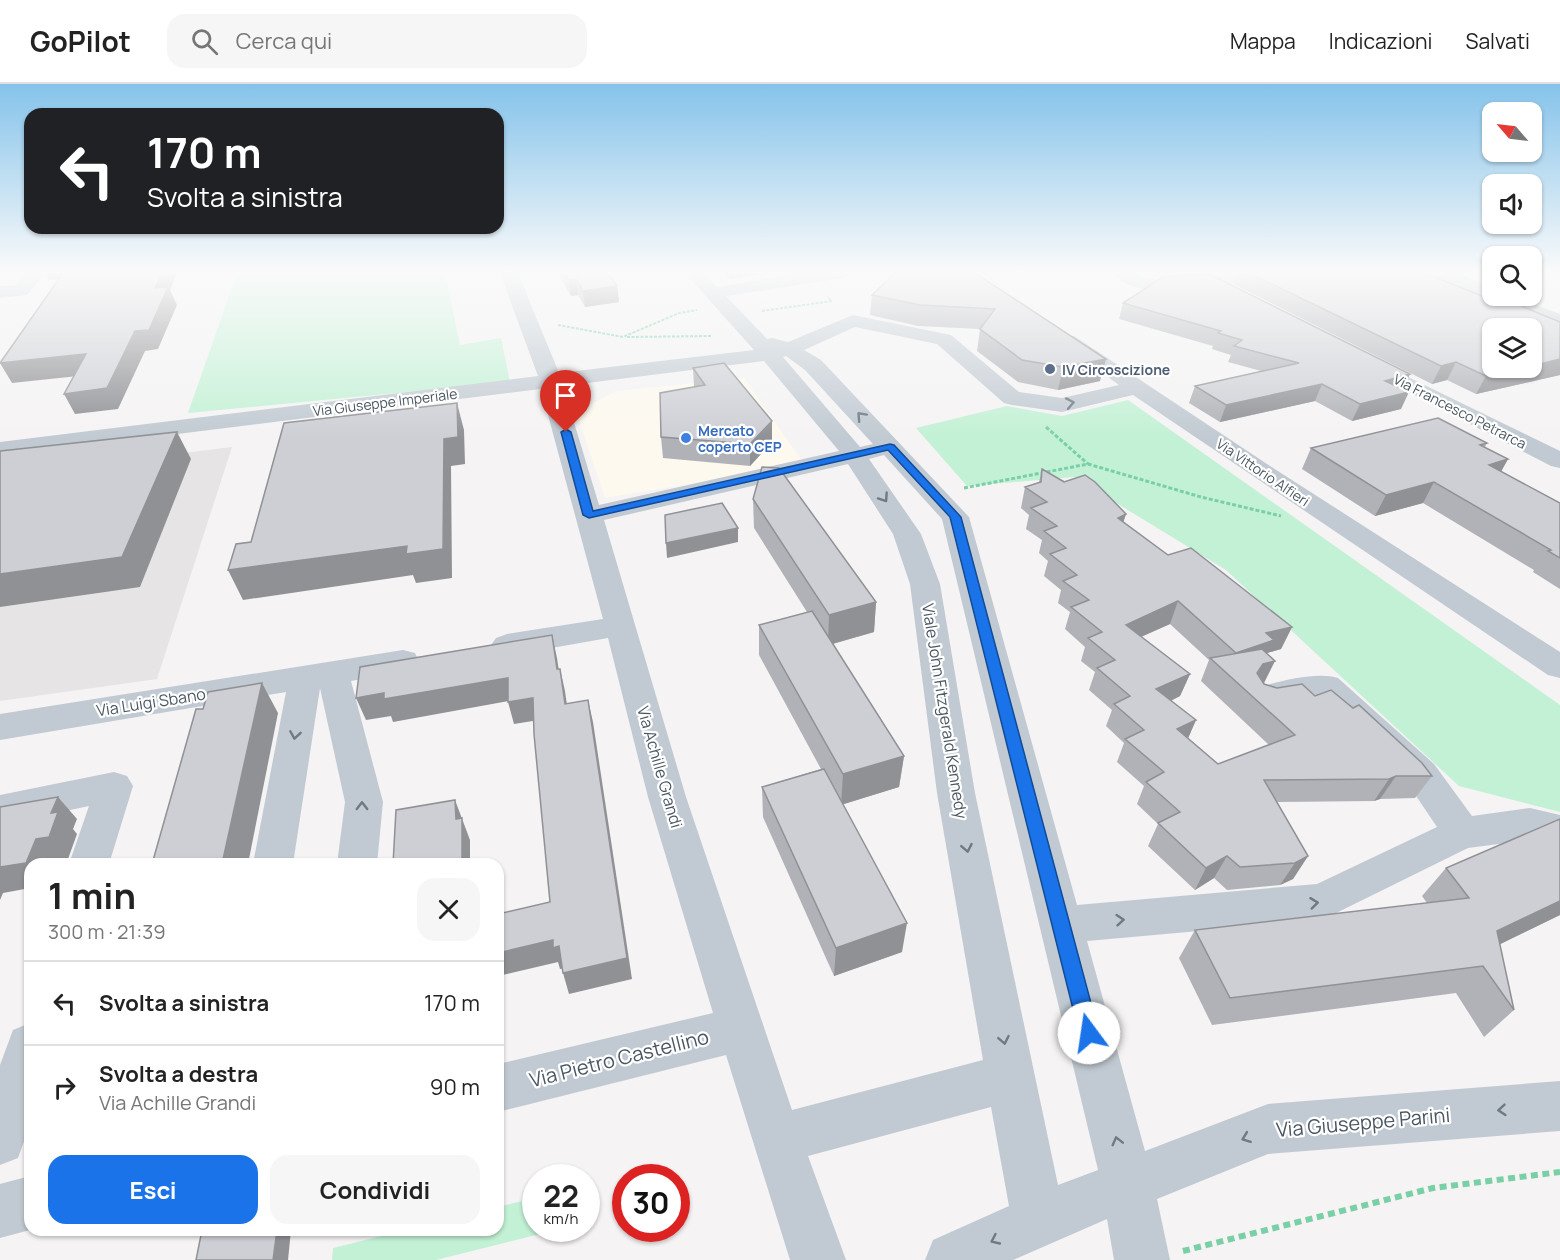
<!DOCTYPE html>
<html lang="it">
<meta charset="utf-8">
<style>
:root{--surface:#fff;--page:#f6f6f6;--text:#222;--muted:#767676;--line:#e0e0e0;--accent:#1a73e8}
body{margin:0;font-family:Manrope,sans-serif;background:var(--page);color:var(--text);height:100vh;display:flex;flex-direction:column;font-size:22px;white-space:nowrap}
*{box-sizing:border-box;margin:0}
p{font-size:20px;color:var(--muted)}
.icon{flex:none;width:33px;height:33px;fill:none;stroke:currentColor;stroke-width:2;stroke-linecap:round;stroke-linejoin:round}
.map{position:relative;flex:1;overflow:hidden}
.panel{position:absolute;left:24px;top:774px;width:480px;height:378px;display:flex;flex-direction:column;background:var(--surface);border-radius:18px;box-shadow:0 2px 4px #0004}
.panel>*{flex:none}
.top-card{position:absolute;left:24px;top:24px;width:480px;height:126px;border-radius:18px;box-shadow:0 2px 4px #0004;background:#202124;color:#fff;overflow:hidden}
.needle{width:39px;rotate:298deg}
.tools{position:absolute;left:1482px;top:18px;display:grid;gap:12px}
.tools a{display:grid;place-items:center;width:60px;height:60px;border-radius:12px;background:var(--surface);box-shadow:0 2px 4px #0004;font-size:30px}
.speed{position:absolute;left:522px;top:1080px;display:flex;gap:12px;font-size:30px;font-weight:700;text-align:center}
.speed>*{display:grid;place-content:center;width:78px;height:78px;border-radius:50%;background:var(--surface);box-shadow:0 2px 4px #0004;line-height:1}
.speed small{font-size:15px;font-weight:400}
.speed .limit{border:9px solid #d22;background:#fff;color:#111}
.pin{position:absolute;display:grid;place-items:center;width:51px;height:51px;color:#fff;margin:-62px -26px;border-radius:50% 50% 50% 0;rotate:-45deg;box-shadow:0 0 6px #0007}
.pin .icon{rotate:45deg}
.me{position:absolute;width:66px;margin:-33px;rotate:346deg;stroke-linejoin:round;filter:drop-shadow(0 0 4px #0008)}
.turn{display:flex;align-items:center;gap:21px;height:126px;padding:0 24px;font-size:27px}
.turn .icon{width:78px;height:78px;stroke-width:2.5}
.turn b{display:block;font-size:42px;line-height:51px}
.round{display:grid;place-items:center;flex:none;width:63px;height:63px;border-radius:18px;background:var(--page)}
.head{display:flex;align-items:center;justify-content:space-between;height:102px;padding:0 24px}
h1{font-size:36px;font-weight:700;line-height:45px}
.cta{display:flex;gap:12px;margin-top:auto;padding:12px 24px}
.cta a{flex:1;height:69px;border-radius:18px;background:var(--accent);color:#fff;font-size:24px;font-weight:700;line-height:69px;text-align:center}
.cta a+a{background:var(--page);color:var(--text)}
ul{padding:0;list-style:none}
li{display:flex;align-items:center;gap:18px;height:84px;padding:0 24px;border-top:2px solid var(--line)}
li div{flex:1}
li b{display:block;font-size:22px}
li em{font-style:normal}
header{display:flex;align-items:center;gap:36px;box-sizing:border-box;height:84px;padding:0 30px;background:var(--surface);border-bottom:2px solid var(--line)}
header strong{font-size:28px}
nav{display:flex;gap:33px;margin-inline-start:auto;font-size:21px}
.search{width:420px;height:54px;background:var(--page);display:flex;align-items:center;gap:15px;box-sizing:border-box;padding:0 21px;border-radius:18px;color:var(--muted);font-size:22px}
.map>svg:first-child{display:block}
</style>
<header>
<strong>GoPilot</strong>
<div class="search"><svg class="icon" aria-label="search" viewBox="0 0 24 24"><circle cx="10" cy="10" r="6"/><path d="M15 15l6 6"/></svg>Cerca qui</div>
<nav><a>Mappa</a><a>Indicazioni</a><a>Salvati</a></nav>
</header>
<div class="map">
<svg width="1560" height="1176" viewBox="0 0 1560 1176">
<rect width="100%" height="100%" fill="#f5f3f3"/>
<!-- commercial -->
<polygon fill="#fdf9ef" points="744,294 805,381 605,414 576,328 616,307"/>
<!-- education -->
<polygon fill="#e6e4e5" points="232,363 157,595 0,617 0,392"/>
<!-- green -->
<g fill="#c3f1d5">
<polygon points="237,189 445,189 460,261 501,254 510,298 188,329"/>
<polygon points="1128,316 1560,621 1560,728 1459,702 1226,486 1074,393 967,402 916,344 1007,322 1062,332"/>
<polygon points="535,1114 536,1144 560,1145 436,1176 332,1176 333,1164 406,1146 498,1146 498,1123"/>
</g>
<g fill="none" stroke-linecap="round" stroke-linejoin="round">
<!-- path-far2 -->
<g stroke="#7ad0a6" stroke-width="2" stroke-dasharray="3 1.5" stroke-linecap="butt">
<polyline points="762,227 832,217 827,213"/>
<polyline points="558,241 623,253 679,229 697,226"/>
<polyline points="627,253 712,252"/>
</g>
<!-- path-far1 -->
<g stroke="#7ad0a6" stroke-width="3" stroke-dasharray="4 2" stroke-linecap="butt">
<polyline points="1046,343 1088,380"/>
<polyline points="964,404 1088,380 1201,413 1281,432"/>
</g>
<!-- path -->
<polyline stroke="#7ad0a6" stroke-width="6" stroke-dasharray="7 4.5" stroke-linecap="butt" points="1183,1167 1433,1104 1560,1088"/>
<!-- minor -->
<g fill="#c1cad2" fill-rule="evenodd">
<polygon points="26,189 45,189 27,211 0,214 0,202 15,202"/>
<path d="M500,189H518L559,289L754,266L685,189H704L717,203L805,189H852L843,194L726,212L767,255L772,254L788,258L853,231L951,251L1019,308L1062,314L1119,301L1057,256L1060,252H1074L1267,380L1560,568V594L1548,591L1133,311L1062,328L1012,321L1004,319L937,260L855,243L804,266L821,276L969,433L1077,821L1317,800L1437,743L1408,700L1319,615L1265,625L1253,621L1248,613L1253,605C1276,598 1316,587 1338,594L1434,680L1472,732L1530,724L1560,731V763L1530,756L1468,764L1322,836L1087,857L1145,1067L1268,1020L1560,997V1047L1268,1070L1157,1115L1170,1176H1114L1107,1135L1013,1176H925L933,1156L1009,1122L991,1023L808,1072L846,1176H790L726,971L498,1028V980L713,929L648,713L608,554L507,572L496,568L491,561L496,554L507,550L603,535L541,305L0,372V358L538,292ZM786,272L805,286L873,360L860,363L783,273ZM764,277L839,367L599,421L563,302ZM884,371L942,435L1098,1086L1058,1101L975,709L940,500L921,450L869,375ZM848,380L893,450L910,500L937,709L983,976L792,1026L686,713L604,436Z"/>
<path d="M1113,189H1136L1144,194L1166,197L1216,189H1265L1256,194C1220,200 1139,222 1113,189Z"/>
<polygon points="1433,189 1458,189 1492,204 1492,212 1512,212 1560,230 1560,243 1436,193"/>
<polygon points="1365,272 1560,367 1560,384 1551,382 1358,282 1354,278 1358,274"/>
<polygon points="403,566 415,569 419,577 415,585 351,597 383,718 377,780 337,780 345,718 320,604 293,780 253,780 286,608 0,656 0,630"/>
<polygon points="114,688 127,692 133,702 109,780 69,780 89,722 0,741 0,711"/>
<polygon points="30,939 30,1041 18,1074 0,1081 0,981 13,946"/>
<polygon points="30,1092 30,1146 0,1154 0,1100"/>
</g>
</g>
<!-- wall -->
<g fill="#b0b2b7" fill-rule="evenodd">
<polygon points="558,189 608,189 617,202 619,218 585,223 578,211 571,212"/>
<polygon points="724,189 771,189 729,195"/>
<polygon points="975,189 1100,297 1058,306 1018,298 977,267 980,245 918,242 870,231 872,211"/>
<polygon points="1180,189 1195,189 1194,190 1187,191 1410,290 1403,305 1401,325 1352,337 1315,317 1220,338 1189,319 1195,302 1261,287 1228,278 1231,271 1212,265 1213,262 1119,235 1123,219 1184,192"/>
<polygon points="1237,189 1425,189 1492,216 1560,238 1560,291 1476,310 1447,296 1432,300 1233,200"/>
<polygon points="693,284 772,358 750,382 663,374 661,353 694,303"/>
<polygon points="1487,359 1485,363 1508,375 1501,388 1560,419 1560,505 1533,488 1534,486 1423,419 1375,432 1302,385 1311,364"/>
<path d="M1042,385L1126,430L1123,438L1168,471L1292,543L1281,565L1267,569L1264,600L1277,604L1315,612L1432,692L1415,714L1380,715L1374,717L1277,718L1308,772L1293,795L1280,801L1227,806L1214,794L1195,806L1148,762L1158,740L1137,720L1144,702L1117,678L1124,659L1106,642L1112,626L1089,606L1095,588L1081,577L1085,563L1065,545L1070,528L1058,519L1061,506L1044,492L1048,477L1039,469L1042,456L1026,445L1029,431L1021,424L1025,403L1039,398ZM1170,540L1209,576L1201,597L1269,661L1218,680L1188,654L1196,636L1171,617L1180,612L1190,590L1141,553Z"/>
<polygon points="753,415 876,518 874,548 833,560 904,672 899,703 843,720 902,868 834,892 763,733 762,703 821,685 759,571 759,541 807,528 754,444"/>
<polygon points="1560,735 1560,831 1500,860 1514,926 1484,953 1456,909 1212,941 1179,874 1195,846 1427,819 1422,812 1446,784"/>
</g>
<!-- shaded-wall -->
<g fill="#909195">
<polygon points="45,189 80,189 82,193 49,196"/>
<polygon points="162,189 177,189 170,206 177,221 158,265 145,267 118,325 75,330 64,310"/>
<polygon points="729,189 771,189 729,195"/>
<polygon points="1185,189 1195,189 1194,190 1185,192"/>
<polygon points="576,195 578,211 571,212 569,196"/>
<polygon points="617,202 619,218 585,223 583,207"/>
<polygon points="86,270 97,290 12,299 0,279"/>
<polygon points="1106,275 1100,297 1058,306 1063,283"/>
<polygon points="1560,275 1560,291 1476,310 1486,292 1524,284 1532,284 1532,282"/>
<polygon points="1456,278 1447,296 1432,300 1441,282"/>
<polygon points="1410,290 1402,307 1385,297"/>
<polygon points="1322,300 1315,317 1220,338 1226,321"/>
<polygon points="1409,308 1401,325 1352,337 1360,320"/>
<polygon points="457,319 464,346 465,380 451,382 452,494 416,499 413,491 243,516 228,486 444,355"/>
<polygon points="772,337 772,358 750,382 750,360"/>
<polygon points="177,348 191,375 140,503 0,523 0,490"/>
<polygon points="1508,375 1496,396 1489,381"/>
<polygon points="1434,398 1423,419 1375,432 1386,411"/>
<polygon points="1126,430 1119,451 1118,434"/>
<polygon points="738,444 738,458 667,474 666,459"/>
<polygon points="1178,517 1170,540 1118,563 1126,541"/>
<polygon points="876,518 874,548 828,561 829,531"/>
<polygon points="1292,543 1281,565 1267,569 1263,578 1227,589 1236,569 1266,549"/>
<polygon points="552,551 557,574 562,608 557,585"/>
<polygon points="1275,577 1264,599 1252,603 1257,589 1263,580"/>
<polygon points="560,585 565,607 570,643 565,620"/>
<polygon points="1190,590 1180,612 1147,628 1156,605"/>
<polygon points="508,594 514,616 393,638 391,632 366,636 356,614 384,609"/>
<polygon points="262,599 278,629 248,780 222,780"/>
<polygon points="533,614 539,636 514,640 508,618"/>
<polygon points="588,616 593,638 632,895 569,910 563,889"/>
<polygon points="1196,636 1186,659 1177,645"/>
<polygon points="904,672 899,703 841,721 843,690"/>
<polygon points="1396,692 1380,715 1374,717 1389,695"/>
<polygon points="58,713 77,735 73,745 77,750 68,775 56,777 55,780 30,780 30,804 3,809 0,816 0,783 36,755 51,729"/>
<polygon points="455,716 470,756 470,780 462,780 456,735"/>
<polygon points="1227,772 1214,794 1195,806 1206,784"/>
<polygon points="1308,772 1293,795 1280,801 1295,779"/>
<polygon points="1560,817 1560,831 1470,875 1497,847"/>
<polygon points="907,839 902,868 834,892 836,864"/>
<polygon points="553,856 559,862 566,884 560,885 558,878 498,892 498,869"/>
<polygon points="277,1146 291,1146 288,1176 273,1176"/>
</g>
<!-- building -->
<g fill="#cdcfd5" stroke="#909195" stroke-width="1.5">
<polygon points="63,189 162,189 155,204 168,203 149,246 135,247 107,304 64,310 86,270 0,279"/>
<polygon points="565,189 608,189 617,202 583,207 576,195 569,196"/>
<polygon points="895,189 975,189 1106,275 1063,283 1022,276 980,245 995,225 920,221 872,211"/>
<polygon points="1249,189 1425,189 1492,216 1502,214 1560,238 1560,275 1532,282 1532,244 1492,244 1492,284 1524,284 1486,292 1456,278 1441,282"/>
<polygon points="1209,190 1410,290 1385,297 1409,308 1360,320 1322,300 1226,321 1195,302 1299,279 1234,262 1242,256 1218,249 1221,247 1123,219 1163,193"/>
<polygon points="724,279 772,337 750,360 661,353 660,309 705,301 693,284"/>
<polygon points="457,319 458,353 444,355 443,465 406,470 407,462 228,486 236,460 251,458 284,339"/>
<polygon points="1438,334 1487,359 1480,361 1508,375 1489,381 1560,419 1560,474 1548,467 1551,466 1434,398 1386,411 1311,364"/>
<polygon points="177,348 122,473 0,490 0,367"/>
<polygon points="762,383 779,384 876,518 829,531 753,415"/>
<polygon points="1042,385 1064,398 1085,391 1095,398 1126,430 1118,434 1168,471 1191,464 1292,543 1266,549 1274,556 1236,569 1178,517 1126,541 1190,590 1156,605 1196,636 1177,645 1218,680 1295,651 1210,574 1262,565 1275,577 1263,580 1257,589 1264,600 1277,604 1302,600 1315,612 1331,606 1353,624 1359,621 1422,679 1432,692 1396,692 1389,695 1264,696 1308,772 1295,779 1240,783 1227,772 1206,784 1158,739 1180,728 1146,698 1164,688 1125,655 1144,646 1114,620 1130,612 1097,584 1115,576 1088,554 1102,548 1071,523 1089,516 1063,497 1077,491 1050,470 1066,464 1044,447 1057,442 1031,424 1047,418 1025,403 1041,398"/>
<polygon points="722,419 738,444 666,459 665,431"/>
<polygon points="812,527 904,672 843,690 759,541"/>
<polygon points="552,551 557,585 560,585 565,620 588,616 627,874 563,889 559,862 553,864 553,856 498,869 498,830 550,818 534,650 533,614 508,618 508,594 384,615 384,609 356,614 360,583"/>
<polygon points="262,599 222,780 152,780 196,625 203,625 208,608"/>
<polygon points="824,685 907,839 836,864 762,703"/>
<polygon points="58,713 51,729 58,728 49,753 36,755 26,779 0,783 0,723"/>
<polygon points="455,716 456,735 462,734 462,780 393,780 396,726"/>
<polygon points="1560,735 1560,817 1497,847 1514,926 1483,882 1230,914 1195,846 1469,814 1446,784"/>
<polygon points="202,1146 277,1146 273,1176 196,1176"/>
</g>
<!-- one-way arrows -->
<defs><path id="oneway-chevron" d="M-2-3.5L2.5 0L-2 3.5" fill="none" stroke-width="1.6" stroke-linecap="round" stroke-linejoin="round" transform="scale(1.5)"/></defs>
<g stroke="#6e7983">
<use href="#oneway-chevron" transform="translate(1070 319) rotate(-11)"/>
<use href="#oneway-chevron" transform="translate(861 332) rotate(-133)"/>
<use href="#oneway-chevron" transform="translate(884 414) rotate(56)"/>
<use href="#oneway-chevron" transform="translate(295 651) rotate(99)"/>
<use href="#oneway-chevron" transform="translate(362 722) rotate(-90)"/>
<use href="#oneway-chevron" transform="translate(967 764) rotate(79)"/>
<use href="#oneway-chevron" transform="translate(1314 819) rotate(-7)"/>
<use href="#oneway-chevron" transform="translate(1120 836) rotate(-5)"/>
<use href="#oneway-chevron" transform="translate(1004 956) rotate(79)"/>
<use href="#oneway-chevron" transform="translate(1502 1026) rotate(175)"/>
<use href="#oneway-chevron" transform="translate(1246 1054) rotate(159)"/>
<use href="#oneway-chevron" transform="translate(1117 1057) rotate(-104)"/>
<use href="#oneway-chevron" transform="translate(995 1156) rotate(155)"/>
</g>
<!-- sky -->
<linearGradient id="sky" x2="0" y2="1"><stop stop-color="#85c3ea"/><stop offset="0.53" stop-color="#fafafa"/><stop offset="1" stop-color="#fafafa" stop-opacity="0"/></linearGradient>
<rect width="1560" height="354" fill="url(#sky)"/>
<!-- route -->
<polygon fill="#1a73e8" stroke="#114b97" stroke-width="1.5" points="566,345 571,348 593,427 890,360 894,361 961,433 1099,949 1096,956 1089,958 1082,956 1079,949 950,433 888,366 589,434 583,431 561,348"/>
<!-- markers -->
<circle fill="#5c6f8a" stroke="#fff" stroke-width="2" cx="1050" cy="285" r="6"/>
<circle fill="#3f7fe0" stroke="#fff" stroke-width="2" cx="686" cy="354" r="6"/>
<g text-anchor="middle" dominant-baseline="central" stroke-width="4.5" stroke-linejoin="round" paint-order="stroke">
<!-- far-service labels -->
<g font-size="14" font-weight="bold" fill="#4e5e75" stroke="#fff" text-anchor="start">
<text x="1062" y="285">IV Circoscizione</text>
</g>
<!-- far-street labels -->
<g font-size="14" fill="#4a5661" stroke="#fff">
<text transform="translate(385 318) rotate(-7)">Via Giuseppe Imperiale</text>
<text transform="translate(1460 327) rotate(27)">Via Francesco Petrarca</text>
<text transform="translate(1263 388) rotate(34)">Via Vittorio Alfieri</text>
</g>
<!-- far-shop labels -->
<g font-size="14" font-weight="bold" fill="#366cbe" stroke="#fff" text-anchor="start">
<text x="698" y="346">Mercato<tspan x="698" dy="16">coperto CEP</tspan></text>
</g>
<!-- street labels -->
<g font-size="16" fill="#4a5661" stroke="#fff">
<text transform="translate(151 618) rotate(-9)">Via Luigi Sbano</text>
<text transform="translate(945 627) rotate(81)">Viale John Fitzgerald Kennedy</text>
<text transform="translate(660 683) rotate(74)">Via Achille Grandi</text>
</g>
<!-- near-street labels -->
<g font-size="20" fill="#4a5661" stroke="#fff">
<text transform="translate(619 974) rotate(-14)">Via Pietro Castellino</text>
<text transform="translate(1363 1038) rotate(-5)">Via Giuseppe Parini</text>
</g>
</g>
</svg>
<div class="tools">
<a><svg class="needle" viewBox="-14 -14 28 28"><path d="M0-13l5 13h-10z" fill="#e53935"/><path d="M0 13l5-13h-10z" fill="#767676"/></svg></a>
<a><svg class="icon" aria-label="sound" viewBox="0 0 24 24"><path d="M4 9h4l5-4v14l-5-4H4zM17 9q2 3 0 6"/></svg></a>
<a><svg class="icon" aria-label="search" viewBox="0 0 24 24"><circle cx="10" cy="10" r="6"/><path d="M15 15l6 6"/></svg></a>
<a><svg class="icon" aria-label="layers" viewBox="0 0 24 24"><path d="M12 4l9 5-9 5-9-5zM3 14l9 5 9-5"/></svg></a>
</div>
<div class="speed"><div>22<small>km/h</small></div><div class="limit">30</div></div>
<div class="pin" style="left:566px;top:348px;background:#d93025"><svg class="icon" aria-label="arrive" viewBox="0 0 24 24"><path d="M6 21V4h12l-3 4 3 4H6"/></svg></div>
<svg class="me" style="left:1089px;top:949px" viewBox="-20 -20 40 40"><circle r="19" fill="#fff"/><path d="M0-13L10 11 0 6-10 11z" fill="#1a73e8"/></svg>
<div class="top-card">
<div class="turn"><svg class="icon" aria-label="left" viewBox="0 0 24 24"><path d="M17 20v-9H6M10 6l-5 5 5 5"/></svg><div><b>170 m</b>Svolta a sinistra</div></div>
</div>
<section class="panel">
<div class="head"><div><h1>1 min</h1><p>300 m · 21:39</p></div><a class="round"><svg class="icon" aria-label="close" viewBox="0 0 24 24"><path d="M6 6l12 12M18 6L6 18"/></svg></a></div>
<ul>
<li><svg class="icon" aria-label="left" viewBox="0 0 24 24"><path d="M17 20v-9H6M10 6l-5 5 5 5"/></svg><div><b>Svolta a sinistra</b></div><em>170 m</em></li>
<li><svg class="icon" aria-label="right" viewBox="0 0 24 24"><path d="M7 20v-9h11M14 6l5 5-5 5"/></svg><div><b>Svolta a destra</b><p>Via Achille Grandi</p></div><em>90 m</em></li>
</ul>
<div class="cta"><a>Esci</a><a>Condividi</a></div>
</section>
</div>
